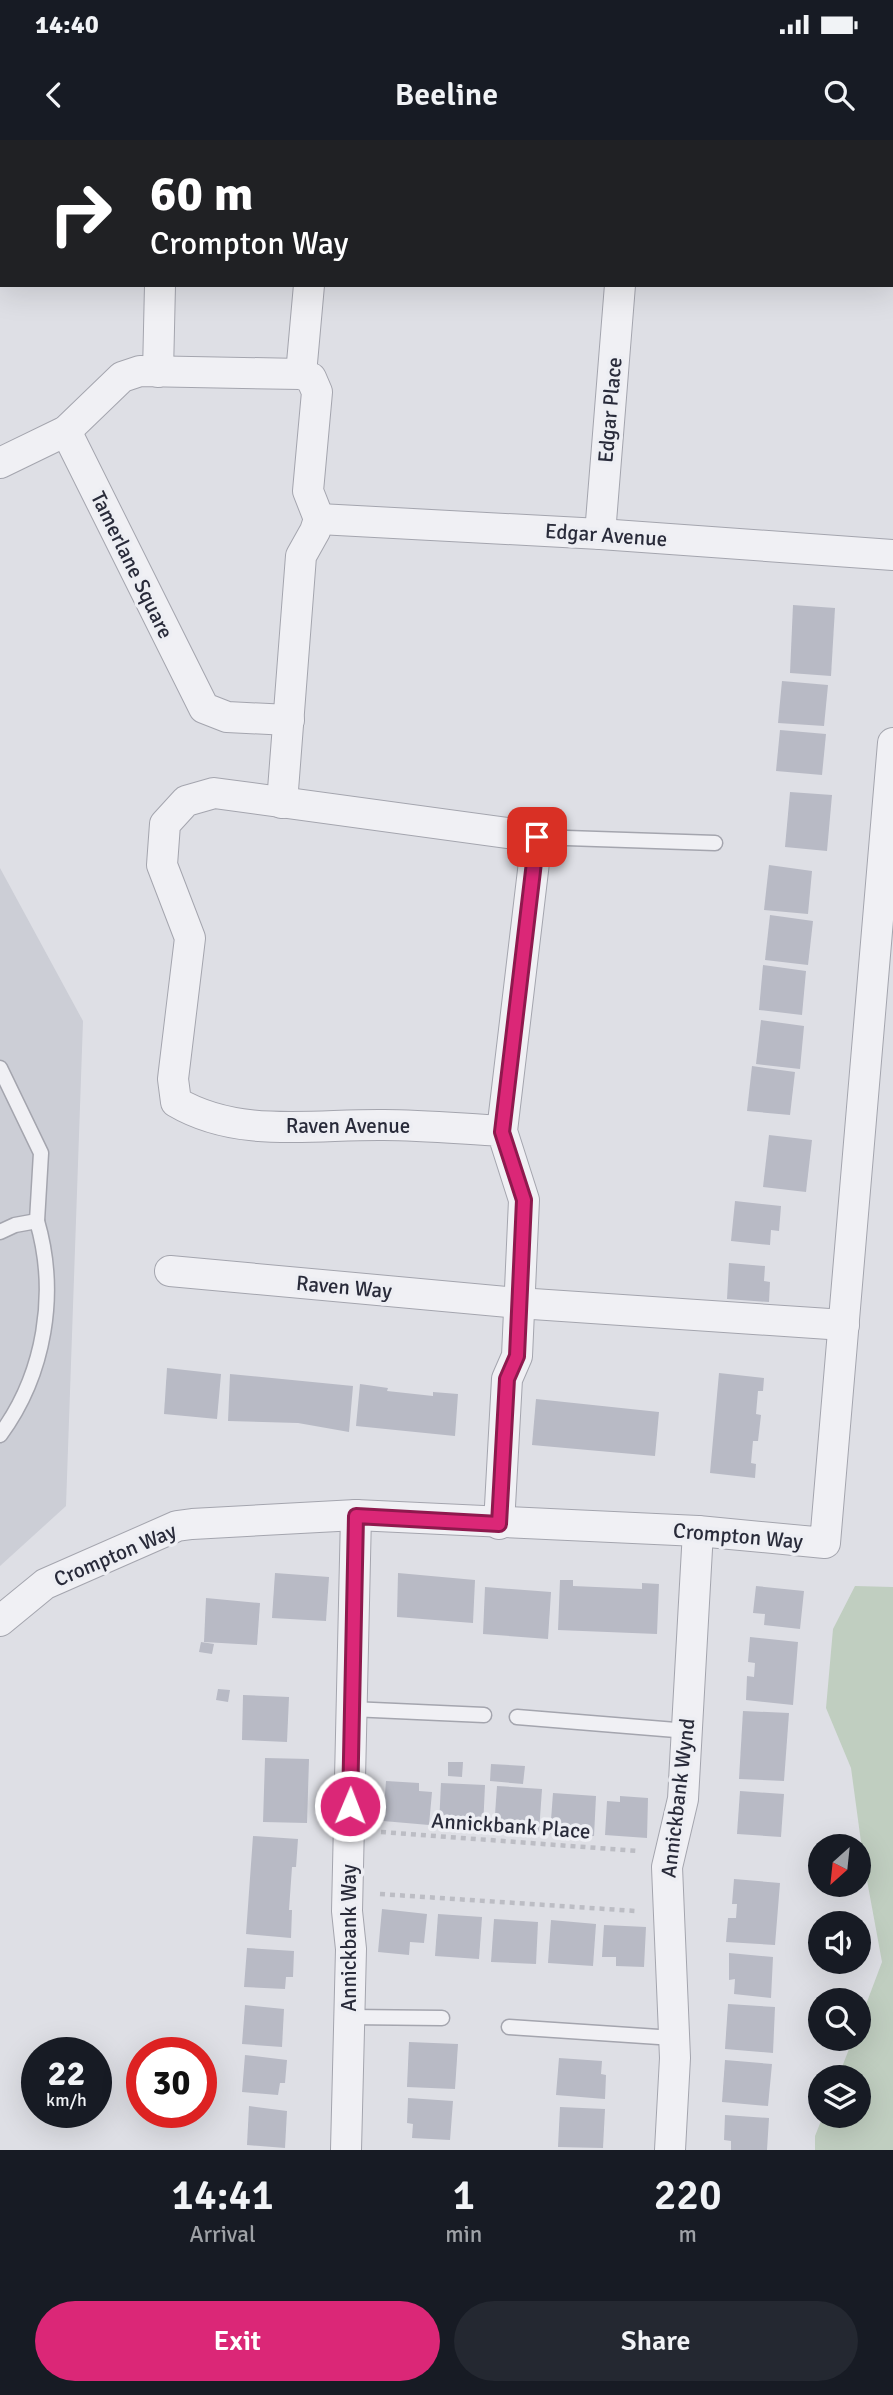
<!DOCTYPE html>
<style>
:root{--surface:#171b24;--page:#242831;--text:#f1f3f6;--muted:#9ea1a6;--accent:#db2777}
body{margin:0;font-family:Signika,sans-serif;background:var(--page);color:var(--text);height:100vh;display:flex;flex-direction:column;font-size:26px;white-space:nowrap}
*{box-sizing:border-box;margin:0}
p{font-size:23px;color:var(--muted)}
.icon{flex:none;width:38px;height:38px;fill:none;stroke:currentColor;stroke-width:2;stroke-linecap:round;stroke-linejoin:round}
.map{position:relative;height:2010px;overflow:hidden}
.drawer{display:flex;flex-direction:column;background:var(--surface);flex:1}
.drawer>*{flex:none}
.banner{position:absolute;left:0px;top:0px;width:894px;height:147px;box-shadow:0 7px 28px #0002;background:#202124;color:#fff;overflow:hidden}
.needle{width:46px;rotate:207deg}
.fabs{position:absolute;left:808px;top:1694px;display:grid;gap:14px}
.fabs a{display:grid;place-items:center;width:63px;height:63px;border-radius:50%;background:var(--surface);box-shadow:0 7px 28px #0002;font-size:35px}
.speed{position:absolute;left:21px;top:1897px;display:flex;gap:14px;font-size:35px;font-weight:700;text-align:center}
.speed>*{display:grid;place-content:center;width:91px;height:91px;border-radius:50%;background:var(--surface);box-shadow:0 7px 28px #0002;line-height:1}
.speed small{font-size:18px;font-weight:400}
.speed .limit{border:10px solid #d22;background:#fff;color:#111}
.pin{position:absolute;display:grid;place-items:center;width:60px;height:60px;color:#fff;margin:-30px;border-radius:14px;box-shadow:0 4px 10px #0006}
.me{position:absolute;width:77px;margin:-38px;rotate:1deg;stroke-linejoin:round;filter:drop-shadow(0 0 5px #0008)}
.turn{display:flex;align-items:center;gap:24px;height:147px;padding:0 35px;font-size:32px}
.turn .icon{width:91px;height:91px;stroke-width:2.5}
.turn b{display:block;font-size:49px;line-height:60px}
.eta{display:flex;justify-content:space-evenly;align-items:center;height:119px;text-align:center}
.eta b{font-size:42px;font-weight:600;line-height:49px}
.button{display:flex;gap:14px;margin-top:auto;padding:14px 35px}
.button a{flex:1;height:80px;border-radius:42px;background:var(--accent);color:#fff;font-size:28px;font-weight:600;line-height:80px;text-align:center}
.button a+a{background:var(--page);color:var(--text)}
.status{display:flex;justify-content:space-between;align-items:center;height:49px;padding:0 35px;background:var(--surface);direction:ltr}
.status svg{height:19px;fill:currentColor}
header{display:flex;justify-content:space-between;align-items:center;height:91px;padding:0 35px;background:var(--surface);font-size:32px;font-weight:600}
.map>svg:first-child{display:block}
</style>
<div class="status"><b>14:40</b><svg viewBox="0 0 49 12"><path d="M0 12V9h3v3zM5 12V6h3v6zM10 12V3h3v9zM15 12V0h3v12zM26 1h20v11H26zM47 4h2v5h-2z"/></svg></div>
<header><svg class="icon" aria-label="back" viewBox="0 0 24 24"><path d="M15 5l-7 7 7 7"/></svg>Beeline<svg class="icon" aria-label="search" viewBox="0 0 24 24"><circle cx="10" cy="10" r="6"/><path d="M15 15l6 6"/></svg></header>
<div class="map">
<svg width="893" height="2010" viewBox="0 0 893 2010">
<rect width="100%" height="100%" fill="#dedfe5"/>
<!-- built -->
<polygon fill="#ccced6" points="0,728 83,881 66,1366 0,1426"/>
<!-- green -->
<polygon fill="#c0cec0" points="855,1446 893,1447 893,2010 815,2010 815,1996 823,1976 859,1976 859,1937 838,1937 853,1899 859,1899 859,1883 882,1822 864,1724 851,1628 826,1568 833,1489"/>
<!-- water -->
<polygon fill="#9ca6c2" points="689,0 843,0 710,2"/>
<!-- building -->
<g fill="#b8bac5">
<polygon points="793,465 835,468 831,536 790,533"/>
<polygon points="782,541 828,545 824,586 778,583"/>
<polygon points="780,590 826,594 822,635 776,631"/>
<polygon points="790,652 832,655 827,711 785,707"/>
<polygon points="769,725 812,731 808,774 764,770"/>
<polygon points="770,775 813,781 808,825 765,820"/>
<polygon points="763,825 806,831 802,875 759,870"/>
<polygon points="761,880 804,886 800,929 756,924"/>
<polygon points="752,926 795,932 790,975 747,971"/>
<polygon points="769,995 812,1000 806,1052 763,1047"/>
<polygon points="735,1061 781,1066 779,1091 771,1090 770,1105 731,1101"/>
<polygon points="729,1123 765,1126 764,1141 770,1142 769,1162 727,1159"/>
<polygon points="167,1228 221,1234 217,1279 164,1274"/>
<polygon points="719,1233 764,1238 763,1251 758,1251 756,1274 761,1275 758,1301 753,1301 751,1323 756,1324 755,1338 710,1333"/>
<polygon points="230,1234 353,1246 349,1292 298,1283 228,1281"/>
<polygon points="360,1244 388,1248 387,1251 433,1256 433,1252 458,1254 455,1296 356,1286"/>
<polygon points="536,1259 659,1272 655,1316 532,1305"/>
<polygon points="275,1433 329,1437 326,1481 272,1478"/>
<polygon points="398,1433 475,1440 473,1483 397,1477"/>
<polygon points="560,1440 573,1440 573,1446 642,1449 642,1443 659,1444 657,1494 558,1490"/>
<polygon points="756,1446 804,1451 800,1489 764,1485 765,1474 753,1473"/>
<polygon points="485,1447 551,1452 548,1499 483,1494"/>
<polygon points="206,1458 260,1463 257,1505 204,1502"/>
<polygon points="750,1497 798,1502 793,1565 746,1560 747,1536 754,1537 755,1523 748,1522"/>
<polygon points="201,1502 214,1504 212,1514 199,1512"/>
<polygon points="218,1549 230,1550 228,1562 216,1560"/>
<polygon points="243,1555 289,1557 287,1602 242,1600"/>
<polygon points="743,1571 789,1573 784,1641 739,1639"/>
<polygon points="265,1618 309,1619 307,1683 263,1682"/>
<polygon points="448,1622 463,1622 462,1637 448,1636"/>
<polygon points="491,1624 525,1626 523,1644 490,1641"/>
<polygon points="386,1641 419,1643 419,1651 432,1652 429,1685 383,1681"/>
<polygon points="441,1643 485,1645 483,1688 439,1685"/>
<polygon points="497,1646 542,1649 539,1692 494,1689"/>
<polygon points="740,1651 784,1654 781,1697 737,1694"/>
<polygon points="553,1653 596,1656 594,1696 550,1694"/>
<polygon points="620,1656 648,1658 647,1698 605,1695 607,1661 620,1662"/>
<polygon points="253,1696 298,1699 296,1727 292,1727 289,1770 292,1770 291,1798 246,1794"/>
<polygon points="734,1739 780,1743 775,1805 726,1802 728,1778 736,1778 737,1764 732,1764"/>
<polygon points="382,1769 427,1774 424,1803 410,1802 409,1815 378,1812"/>
<polygon points="438,1774 482,1777 479,1819 435,1816"/>
<polygon points="494,1779 538,1782 536,1824 491,1822"/>
<polygon points="551,1780 596,1784 593,1826 548,1823"/>
<polygon points="604,1785 646,1787 644,1827 616,1826 616,1817 602,1817"/>
<polygon points="247,1808 294,1811 293,1837 286,1837 285,1849 244,1847"/>
<polygon points="729,1813 773,1817 771,1858 734,1854 735,1839 729,1840"/>
<polygon points="728,1864 775,1867 773,1913 725,1909"/>
<polygon points="245,1865 284,1869 282,1907 242,1904"/>
<polygon points="409,1902 458,1904 455,1949 407,1947"/>
<polygon points="245,1915 287,1920 285,1943 280,1943 278,1955 242,1952"/>
<polygon points="559,1918 602,1921 601,1934 606,1935 605,1959 556,1955"/>
<polygon points="725,1920 772,1924 768,1966 722,1962"/>
<polygon points="408,1958 453,1961 450,2000 412,1998 413,1984 407,1983"/>
<polygon points="249,1966 287,1971 285,2008 247,2005"/>
<polygon points="560,1967 605,1969 603,2008 558,2007"/>
<polygon points="725,1975 769,1978 767,2010 731,2010 731,2001 724,2000"/>
</g>
<g fill="none" stroke-linecap="round" stroke-linejoin="round">
<defs>
<g id="service">
<polyline points="537,697 715,703"/>
<polyline points="0,928 41,1013 37,1081"/>
<path d="M0,1092L15,1085L37,1081C58,1153 45,1234 0,1295"/>
<polyline points="351,1569 484,1575"/>
<polyline points="517,1577 688,1591"/>
<polyline points="349,1877 442,1878"/>
<polyline points="509,1887 674,1898"/>
</g>
<g id="minor">
<polyline points="611,0 630,2"/>
<polyline points="164,2 164,0"/>
<polyline points="158,232 160,145"/>
<polyline points="301,234 309,145"/>
<polyline points="66,291 204,568 227,577 289,580"/>
<polyline points="0,323 66,291 122,237 140,231 301,234 311,238 317,252 308,351 319,379 315,391 301,416 282,663"/>
<polyline points="319,379 600,394 893,415"/>
<polyline points="600,394 620,145"/>
<polyline points="170,1131 518,1163 844,1185"/>
<path d="M499,1384L507,1239L517,1216L524,1060L502,991L537,697L214,653L186,661L165,684L162,725L190,798L173,939L176,962C239,999 314,984 384,985C423,985 463,989 502,991"/>
<polyline points="0,1481 45,1444 177,1386 192,1384 356,1375 698,1391 825,1403 893,603"/>
<polyline points="346,2010 351,1809 347,1771 356,1375"/>
<polyline points="670,2010 675,1918 667,1727 683,1659 698,1391"/>
</g>
</defs>
<!-- service casing -->
<use href="#service" stroke="#a4a5ae" stroke-width="17"/>
<!-- minor casing -->
<use href="#minor" stroke="#a4a5ae" stroke-width="32"/>
<!-- path -->
<g stroke="#bcbdc4" stroke-width="4.5" stroke-dasharray="5 5" stroke-linecap="butt">
<polyline points="892,77 893,77"/>
<polyline points="381,1692 638,1711"/>
<polyline points="380,1754 636,1771"/>
</g>
<!-- service -->
<use href="#service" stroke="#f0f0f4" stroke-width="14"/>
<!-- minor -->
<use href="#minor" stroke="#f0f0f4" stroke-width="30"/>
</g>
<g fill="none" stroke-linecap="round" stroke-linejoin="round">
<defs>
<polyline id="route" points="350,1666 356,1376 499,1384 507,1239 517,1216 524,1060 502,992 537,697"/>
</defs>
<!-- route casing -->
<use href="#route" stroke="#8e194d" stroke-width="18"/>
<!-- route -->
<use href="#route" stroke="#db2777" stroke-width="12"/>
</g>
<g text-anchor="middle" dominant-baseline="central" stroke-width="7" stroke-linejoin="round" paint-order="stroke">
<!-- street labels -->
<g font-size="21" fill="#292b3a" stroke="#edeef3">
<text transform="translate(610 270) rotate(-85)">Edgar Place</text>
<text transform="translate(606 395) rotate(4)">Edgar Avenue</text>
<text transform="translate(132 425) rotate(64)">Tamerlane Square</text>
<text x="348" y="986">Raven Avenue</text>
<text transform="translate(344 1147) rotate(5)">Raven Way</text>
<text transform="translate(738 1396) rotate(5)">Crompton Way</text>
<text transform="translate(115 1415) rotate(-23)">Crompton Way</text>
<text transform="translate(678 1658) rotate(-83)">Annickbank Wynd</text>
<text transform="translate(511 1686) rotate(4)">Annickbank Place</text>
<text transform="translate(349 1798) rotate(-90)">Annickbank Way</text>
</g>
</g>
</svg>
<div class="fabs">
<a><svg class="needle" viewBox="-14 -14 28 28"><path d="M0-13l5 13h-10z" fill="#e53935"/><path d="M0 13l5-13h-10z" fill="#9ea1a6"/></svg></a>
<a><svg class="icon" aria-label="sound" viewBox="0 0 24 24"><path d="M4 9h4l5-4v14l-5-4H4zM17 9q2 3 0 6"/></svg></a>
<a><svg class="icon" aria-label="search" viewBox="0 0 24 24"><circle cx="10" cy="10" r="6"/><path d="M15 15l6 6"/></svg></a>
<a><svg class="icon" aria-label="layers" viewBox="0 0 24 24"><path d="M12 4l9 5-9 5-9-5zM3 14l9 5 9-5"/></svg></a>
</div>
<div class="speed"><div>22<small>km/h</small></div><div class="limit">30</div></div>
<div class="pin" style="left:537px;top:697px;background:#d93025"><svg class="icon" aria-label="arrive" viewBox="0 0 24 24"><path d="M6 21V4h12l-3 4 3 4H6"/></svg></div>
<svg class="me" style="left:350px;top:1666px" viewBox="-20 -20 40 40"><circle r="17" fill="#db2777" stroke="#fff" stroke-width="3"/><path d="M0-11L8 9 0 5-8 9z" fill="#fff"/></svg>
<div class="banner">
<div class="turn"><svg class="icon" aria-label="right" viewBox="0 0 24 24"><path d="M7 20v-9h11M14 6l5 5-5 5"/></svg><div><b>60 m</b>Crompton Way</div></div>
</div>
</div>
<section class="drawer">
<div class="eta">
<div><b>14:41</b><p>Arrival</p></div>
<div><b>1</b><p>min</p></div>
<div><b>220</b><p>m</p></div>
</div>
<div class="button"><a>Exit</a><a>Share</a></div>
</section>
